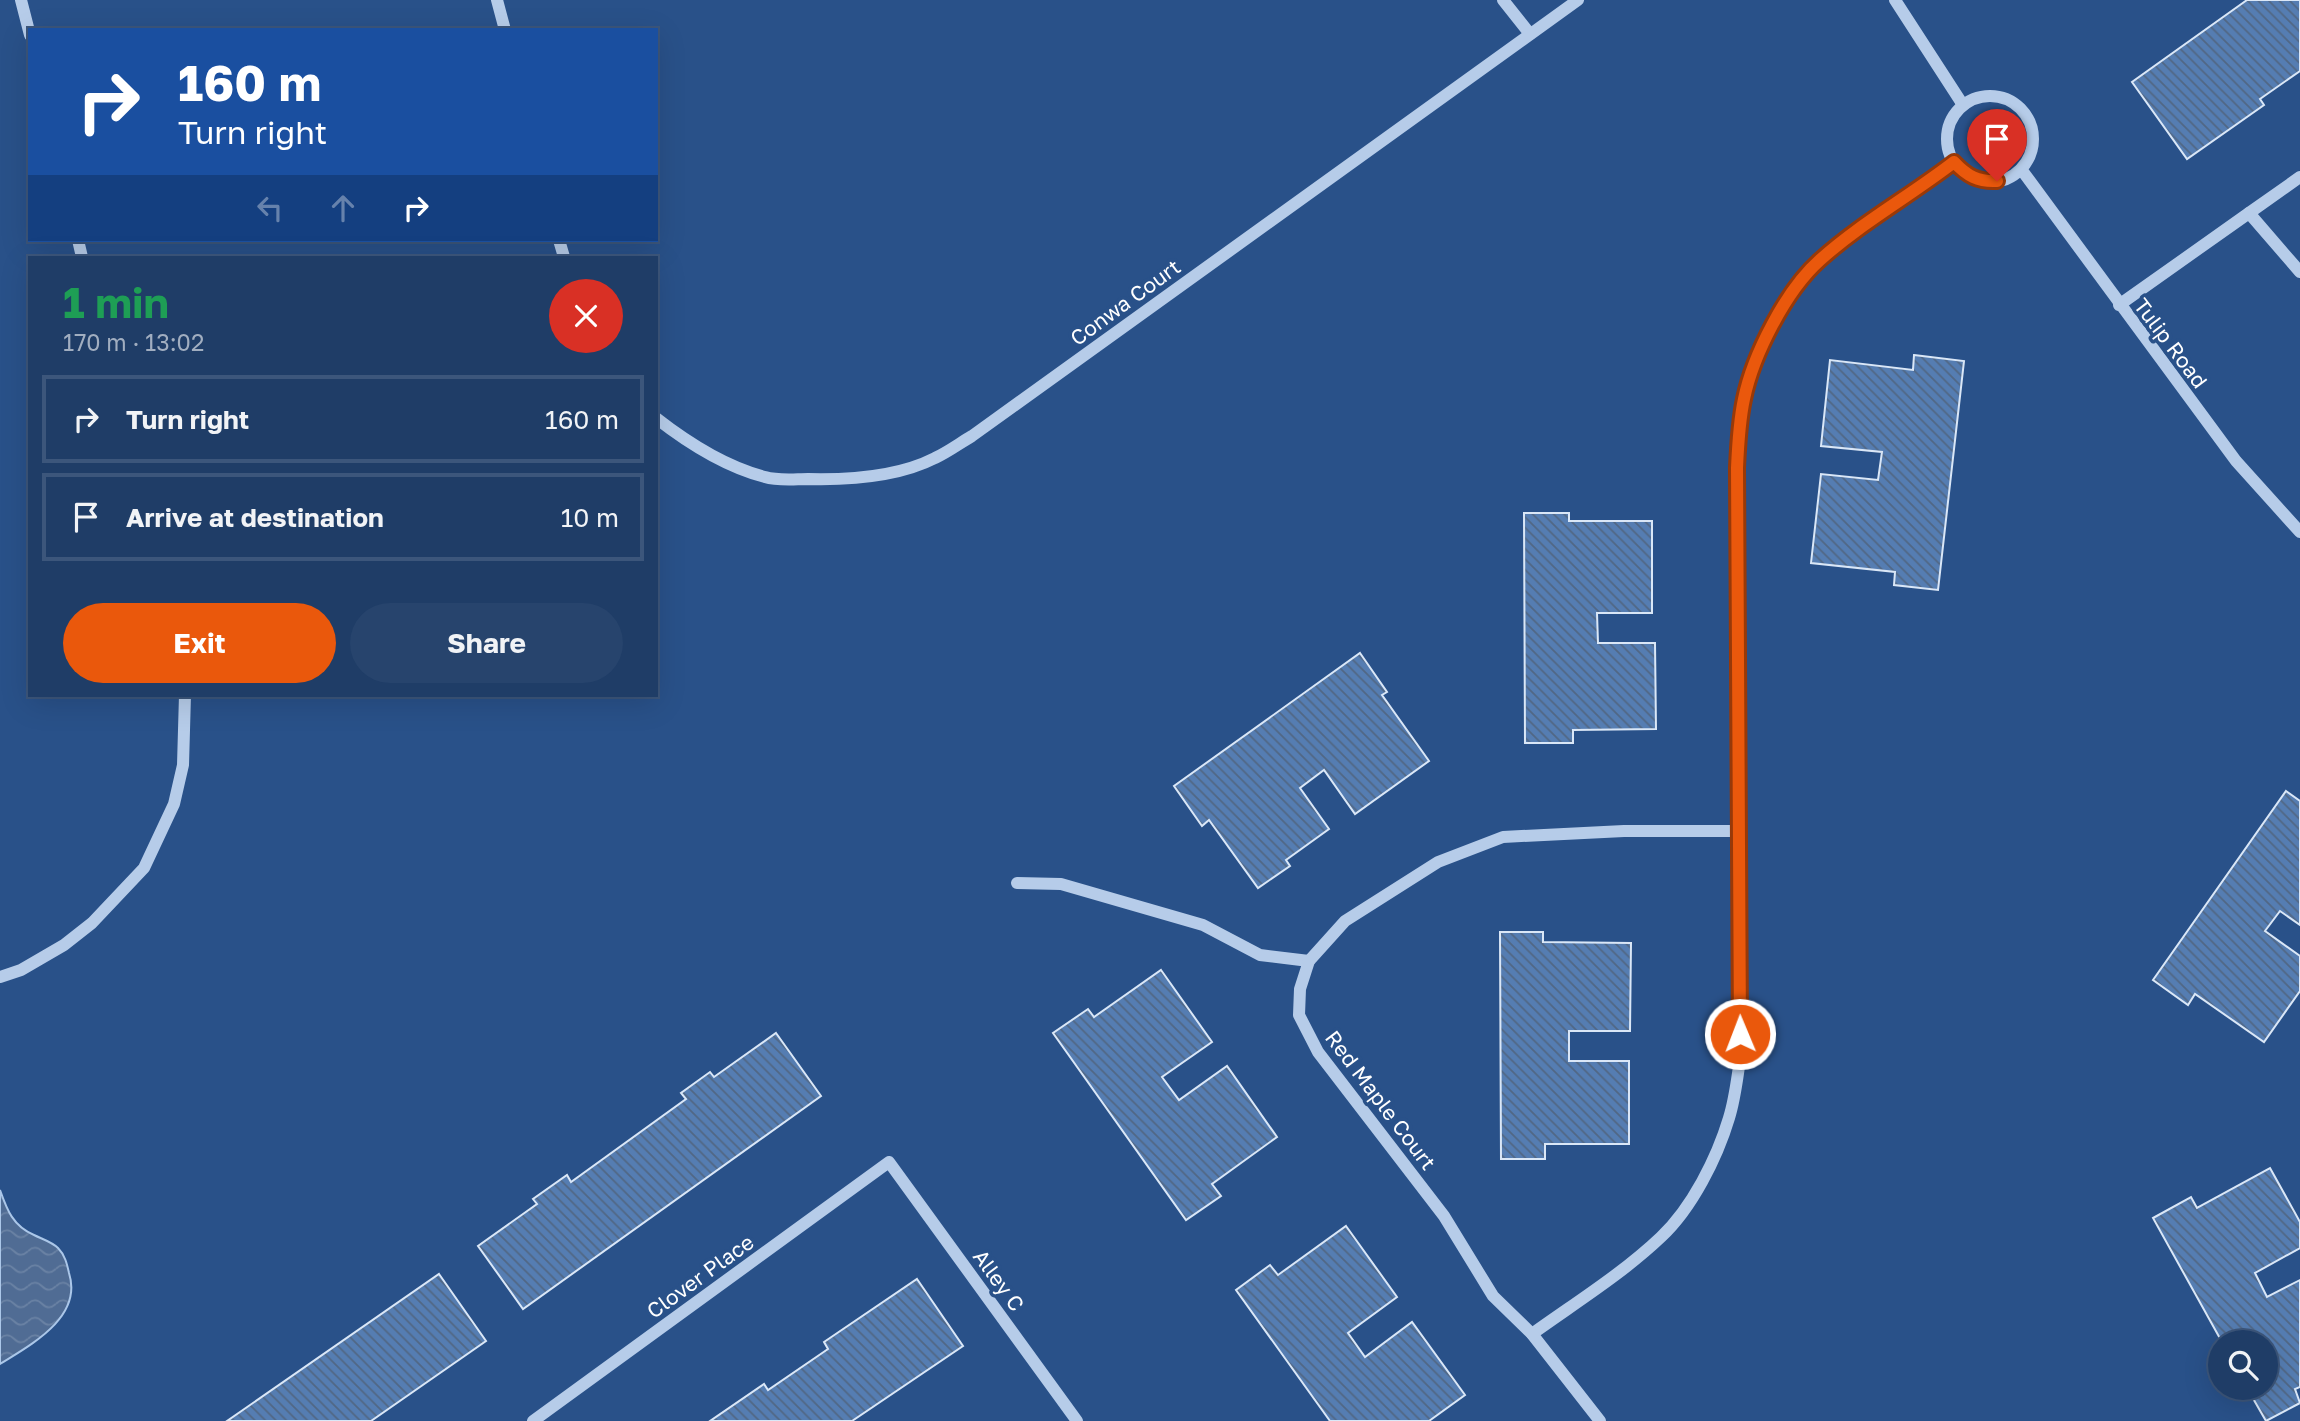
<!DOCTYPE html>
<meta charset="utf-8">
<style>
:root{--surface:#1f3d67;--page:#27446d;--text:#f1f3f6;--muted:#a1aec0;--line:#3c567b;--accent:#ea580c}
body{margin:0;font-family:"Golos Text",sans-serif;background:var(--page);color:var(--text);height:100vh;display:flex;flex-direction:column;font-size:26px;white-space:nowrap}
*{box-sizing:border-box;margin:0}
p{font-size:23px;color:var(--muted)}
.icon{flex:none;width:38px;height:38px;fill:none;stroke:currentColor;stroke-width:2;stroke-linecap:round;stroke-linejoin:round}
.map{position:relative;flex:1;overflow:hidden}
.sheet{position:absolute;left:28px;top:256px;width:630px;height:441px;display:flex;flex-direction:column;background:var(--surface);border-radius:0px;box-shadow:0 7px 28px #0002,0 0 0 2px var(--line)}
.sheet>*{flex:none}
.banner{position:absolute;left:28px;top:28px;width:630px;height:214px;border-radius:0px;box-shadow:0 7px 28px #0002,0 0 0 2px var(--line);background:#1a4fa0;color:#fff;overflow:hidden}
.tools{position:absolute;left:2208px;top:1330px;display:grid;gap:14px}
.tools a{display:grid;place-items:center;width:70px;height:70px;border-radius:50%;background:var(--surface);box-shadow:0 7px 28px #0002,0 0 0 2px var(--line);font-size:35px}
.pin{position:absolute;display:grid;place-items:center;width:60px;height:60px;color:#fff;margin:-72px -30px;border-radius:50% 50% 50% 0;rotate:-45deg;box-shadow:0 0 7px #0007}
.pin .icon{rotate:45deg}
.me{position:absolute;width:77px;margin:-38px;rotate:359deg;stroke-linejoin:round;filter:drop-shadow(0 0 5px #0008)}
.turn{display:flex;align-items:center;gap:24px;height:147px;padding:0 35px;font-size:32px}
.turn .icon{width:91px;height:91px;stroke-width:2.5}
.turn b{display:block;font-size:49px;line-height:60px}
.lanes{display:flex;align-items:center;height:66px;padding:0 35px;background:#0003;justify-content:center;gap:35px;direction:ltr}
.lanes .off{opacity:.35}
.round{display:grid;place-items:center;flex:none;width:74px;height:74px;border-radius:37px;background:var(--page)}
.headline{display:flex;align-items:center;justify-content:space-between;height:119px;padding:0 35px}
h1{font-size:42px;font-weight:700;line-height:52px;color:#1e9e55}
.cta{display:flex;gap:14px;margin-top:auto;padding:14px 35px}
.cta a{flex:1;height:80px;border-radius:42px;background:var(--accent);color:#fff;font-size:28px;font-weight:700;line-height:80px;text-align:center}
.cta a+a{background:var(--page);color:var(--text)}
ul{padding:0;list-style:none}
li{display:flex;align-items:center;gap:21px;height:88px;margin:0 14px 10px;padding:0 21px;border:4px solid var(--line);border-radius:0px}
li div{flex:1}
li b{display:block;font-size:26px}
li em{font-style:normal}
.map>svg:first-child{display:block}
</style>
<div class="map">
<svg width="2300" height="1421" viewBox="0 0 2300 1421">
<defs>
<pattern id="water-waves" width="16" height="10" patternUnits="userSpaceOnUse" patternTransform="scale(1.75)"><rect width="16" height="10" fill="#506c94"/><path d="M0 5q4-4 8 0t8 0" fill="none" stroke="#6a82a4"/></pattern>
<pattern id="building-back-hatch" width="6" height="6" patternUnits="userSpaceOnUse" patternTransform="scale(1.75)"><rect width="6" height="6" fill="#557db2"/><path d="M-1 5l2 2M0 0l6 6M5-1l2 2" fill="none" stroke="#516784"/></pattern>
</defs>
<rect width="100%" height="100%" fill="#295189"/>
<!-- water -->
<path fill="url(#water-waves)" stroke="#abc7e9" stroke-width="2" d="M0,1190C7,1210 13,1226 34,1235C42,1239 52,1242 58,1248C65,1255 67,1264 69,1273C83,1317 32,1344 0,1364Z"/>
<!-- building -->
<g fill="url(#building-back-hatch)" stroke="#dae7f7" stroke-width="2">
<polygon points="2247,0 2300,0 2300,71 2260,99 2264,105 2187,159 2132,82"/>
<polygon points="1914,355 1964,361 1938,590 1894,585 1895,572 1811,563 1821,474 1878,480 1882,452 1821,446 1830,360 1913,370"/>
<polygon points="1524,513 1569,513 1569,521 1652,521 1652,613 1597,613 1598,643 1655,643 1656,729 1573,730 1573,743 1525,743"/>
<polygon points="1360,653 1387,692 1382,695 1429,761 1355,814 1324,770 1300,788 1329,829 1286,860 1290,866 1258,888 1209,820 1202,826 1174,786"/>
<polygon points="2286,791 2300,801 2300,925 2280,911 2265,931 2300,956 2300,991 2264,1042 2195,994 2188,1005 2153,980"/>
<polygon points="1500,932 1543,932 1543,942 1631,943 1630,1031 1569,1031 1569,1061 1629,1061 1629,1144 1545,1144 1545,1159 1501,1159"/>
<polygon points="1161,970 1212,1042 1162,1077 1179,1100 1227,1066 1277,1137 1212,1184 1221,1196 1186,1220 1053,1033 1088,1009 1094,1017"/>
<polygon points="776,1033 821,1096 523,1309 478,1246 537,1204 533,1199 567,1175 571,1182 686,1099 681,1093 710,1072 714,1077"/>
<polygon points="2270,1168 2300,1222 2300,1248 2255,1273 2267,1297 2300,1280 2300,1387 2295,1389 2300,1403 2266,1421 2247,1388 2266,1388 2266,1342 2222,1342 2153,1218 2191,1197 2197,1208"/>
<polygon points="1346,1226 1397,1297 1348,1333 1365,1357 1412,1322 1465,1395 1429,1421 1330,1421 1236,1290 1270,1265 1278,1275"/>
<polygon points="439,1274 486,1341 371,1421 227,1421"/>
<polygon points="917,1279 963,1346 852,1421 710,1421 764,1384 768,1390 828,1349 824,1342"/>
</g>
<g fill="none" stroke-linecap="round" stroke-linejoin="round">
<!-- minor -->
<g stroke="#b6cce9" stroke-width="12">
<polyline points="21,0 30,35"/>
<polyline points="497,0 505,30"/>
<polyline points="1503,0 1530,34"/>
<polyline points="1895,0 1963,105"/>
<circle cx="1990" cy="139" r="43"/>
<polyline points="2021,169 2236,461 2300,532"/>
<polyline points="2300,177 2249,213 2300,272"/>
<polyline points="78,240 82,257"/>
<polyline points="559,240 564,257"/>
<polyline points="2119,305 2249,213"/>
<path d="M656,418C688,443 726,467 765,477C778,481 795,479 808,479C849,480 898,477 935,458C948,452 960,443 972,436L1578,0"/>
<polyline points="1017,883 1061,884 1203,925 1260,955 1309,961"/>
<polyline points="0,977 21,970 64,945 92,923 144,868 174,804 183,765 185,695"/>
<path d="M1532,1334C1575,1303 1622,1274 1661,1237C1692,1208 1717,1158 1729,1118C1735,1099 1737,1079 1740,1060L1737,468C1738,445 1739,422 1744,399C1753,355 1786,290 1820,260C1861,223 1910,196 1954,162"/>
<polyline points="533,1421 889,1162 1077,1421"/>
<polyline points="1600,1421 1532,1334 1493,1296 1444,1216 1318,1052 1299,1015 1300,989 1309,961 1345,921 1438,862 1503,837 1624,831 1737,831"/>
</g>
</g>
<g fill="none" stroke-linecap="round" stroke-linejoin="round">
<defs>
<path id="route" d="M1740,1034L1737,468C1738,445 1739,422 1744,399C1753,355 1786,290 1820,260C1861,223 1910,196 1954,162C1967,176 1978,182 1997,181"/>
</defs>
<!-- route casing -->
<use href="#route" stroke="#983908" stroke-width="18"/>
<!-- route -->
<use href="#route" stroke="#ea580c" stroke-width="12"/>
</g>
<g text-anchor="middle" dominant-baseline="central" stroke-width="7" stroke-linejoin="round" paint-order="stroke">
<!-- street labels -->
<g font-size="21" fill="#fff" stroke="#295189">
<text transform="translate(1125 302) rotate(-36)">Conwa Court</text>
<text transform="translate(2171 343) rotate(53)">Tulip Road</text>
<text transform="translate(1381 1100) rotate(53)">Red Maple Court</text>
<text transform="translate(700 1276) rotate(-36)">Clover Place</text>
<text transform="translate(999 1280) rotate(54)">Alley C</text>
</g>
</g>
</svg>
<div class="tools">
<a><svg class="icon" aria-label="search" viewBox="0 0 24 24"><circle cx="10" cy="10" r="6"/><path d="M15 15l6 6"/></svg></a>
</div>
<div class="pin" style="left:1997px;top:181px;background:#d93025"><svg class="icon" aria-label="arrive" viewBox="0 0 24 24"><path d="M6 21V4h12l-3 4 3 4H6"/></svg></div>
<svg class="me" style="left:1740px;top:1034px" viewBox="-20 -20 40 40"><circle r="17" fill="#ea580c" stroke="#fff" stroke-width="3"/><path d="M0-11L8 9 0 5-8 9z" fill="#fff"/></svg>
<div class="banner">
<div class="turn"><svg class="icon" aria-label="right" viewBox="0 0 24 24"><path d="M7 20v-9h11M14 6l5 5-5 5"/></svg><div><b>160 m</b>Turn right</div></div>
<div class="lanes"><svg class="icon off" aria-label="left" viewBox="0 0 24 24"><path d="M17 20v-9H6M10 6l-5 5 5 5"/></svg><svg class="icon off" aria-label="ahead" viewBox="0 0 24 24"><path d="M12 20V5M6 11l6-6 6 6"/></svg><svg class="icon" aria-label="right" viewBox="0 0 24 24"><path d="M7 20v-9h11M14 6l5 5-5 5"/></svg></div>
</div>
<section class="sheet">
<div class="headline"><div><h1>1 min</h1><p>170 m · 13:02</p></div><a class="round" style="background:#d93025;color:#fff"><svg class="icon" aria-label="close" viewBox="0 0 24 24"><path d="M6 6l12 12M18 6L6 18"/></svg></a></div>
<ul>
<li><svg class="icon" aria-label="right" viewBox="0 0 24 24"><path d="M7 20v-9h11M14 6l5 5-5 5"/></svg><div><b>Turn right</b></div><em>160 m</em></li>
<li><svg class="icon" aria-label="arrive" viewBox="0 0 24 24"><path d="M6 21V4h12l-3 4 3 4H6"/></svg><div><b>Arrive at destination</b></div><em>10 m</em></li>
</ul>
<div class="cta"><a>Exit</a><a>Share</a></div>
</section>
</div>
